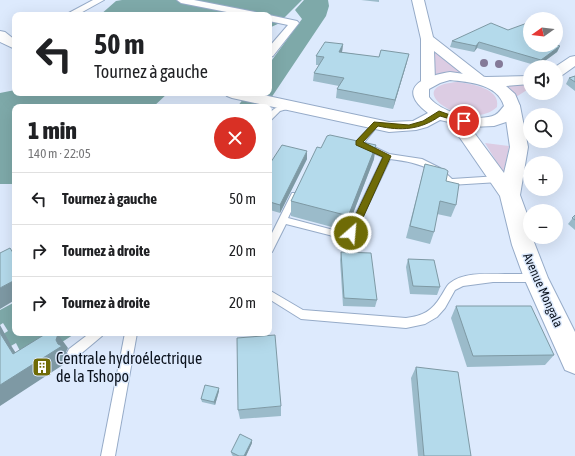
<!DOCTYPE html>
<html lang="fr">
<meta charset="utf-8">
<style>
:root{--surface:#fff;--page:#f2f2f2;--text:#202124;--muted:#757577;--line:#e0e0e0}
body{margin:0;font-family:"Asap Condensed",sans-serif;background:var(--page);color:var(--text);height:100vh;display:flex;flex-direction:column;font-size:15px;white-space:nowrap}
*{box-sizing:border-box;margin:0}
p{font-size:13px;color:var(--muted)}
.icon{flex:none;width:22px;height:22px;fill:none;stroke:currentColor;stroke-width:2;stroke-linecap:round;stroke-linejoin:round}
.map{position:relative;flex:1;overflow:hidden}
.sheet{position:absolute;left:12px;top:104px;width:260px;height:232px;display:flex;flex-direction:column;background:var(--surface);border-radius:8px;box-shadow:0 4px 16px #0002}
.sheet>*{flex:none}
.top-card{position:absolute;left:12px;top:12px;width:260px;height:84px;border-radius:8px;box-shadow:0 4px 16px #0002;background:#fff;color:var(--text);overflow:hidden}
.needle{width:26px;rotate:256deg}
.buttons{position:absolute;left:523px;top:12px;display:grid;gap:8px}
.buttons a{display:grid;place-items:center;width:40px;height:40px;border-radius:50%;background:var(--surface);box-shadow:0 4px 16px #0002;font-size:20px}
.pin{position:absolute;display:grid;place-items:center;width:34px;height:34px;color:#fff;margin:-17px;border:2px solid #fff;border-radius:50%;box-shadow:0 1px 4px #0007}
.me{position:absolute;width:44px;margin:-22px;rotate:27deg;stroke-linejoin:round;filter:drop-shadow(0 0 3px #0008)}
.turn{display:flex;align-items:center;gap:14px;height:84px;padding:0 16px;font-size:18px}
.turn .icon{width:52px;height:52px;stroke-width:2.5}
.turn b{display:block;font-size:28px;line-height:34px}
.round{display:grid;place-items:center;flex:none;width:42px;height:42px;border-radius:21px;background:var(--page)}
.summary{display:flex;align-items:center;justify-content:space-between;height:68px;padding:0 16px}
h1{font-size:24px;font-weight:800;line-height:30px}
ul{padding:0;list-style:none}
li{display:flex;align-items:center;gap:12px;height:52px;padding:0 16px;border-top:1px solid var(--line)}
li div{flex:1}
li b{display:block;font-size:15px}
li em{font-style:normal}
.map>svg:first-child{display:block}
</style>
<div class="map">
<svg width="575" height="456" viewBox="0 0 575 456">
<rect width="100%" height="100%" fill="#ddeafd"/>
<!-- green -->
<g fill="#dccce3">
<polygon points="433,49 468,75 450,74 433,76"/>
<polygon points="530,81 530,88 516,97 502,85"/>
<path d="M458,82C471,84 501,88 497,107C469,134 396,86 458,82Z"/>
<polygon points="485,143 509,146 504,174"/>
</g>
<!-- water -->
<g fill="#7ea9a9">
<polygon points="122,0 302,0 282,20 282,22 269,28 269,15 100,15 116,1"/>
<polygon points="304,0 328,0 329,6 326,16 265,107 237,107 248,93 269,93 269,64 302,19 295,10"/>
<polygon points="15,90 15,93 168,93 153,107 15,107 15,184 0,184 0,93"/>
<polygon points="15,302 15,333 76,333 17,371 20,351 16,343 4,350 0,336 8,331 3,323 0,325 0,310"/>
</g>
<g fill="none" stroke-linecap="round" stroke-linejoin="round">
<defs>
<g id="lane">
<path d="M284,105H291L294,107L280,111L271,120L269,121C269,110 274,108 284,105Z"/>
<polygon points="376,122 379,124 362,145 347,145 347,141 357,141 374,123"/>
<path d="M362,144H368L389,154L422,159L440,168L452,179L499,176L503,179L499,182L450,185C443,182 439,175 433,171C419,163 405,161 390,159L354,235L341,238L286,224L272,252L269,253V239L292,193H298L299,195L288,218L341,232L348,230L383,157L362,148Z"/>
<path d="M505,274H536L540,275L541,278L540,281L536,282H493L463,286L455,290L445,308L437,317L425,324L406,328L301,319L269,299V290L303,310L406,318C423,316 432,311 441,296C444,292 446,286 450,283C464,272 488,274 505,274Z"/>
<polygon points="90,333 104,333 102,336 77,357 73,358 69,357 67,353 69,349"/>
<polygon points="125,333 137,333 115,456 101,456"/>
</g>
<g id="street">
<polygon points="93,0 104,0 77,15 65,15"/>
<polygon points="177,0 194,0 255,12 260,15 242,15 181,3"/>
<polygon points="269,15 297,21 299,23 273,56 269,57 269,47 288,25 269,21"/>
</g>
<g id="secondary">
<polygon points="412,0 424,0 433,37 483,76 485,79 483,82 478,83 473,82 434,51 435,81 433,84 428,85 423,84 421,81 421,39"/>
<polygon points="512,101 518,103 520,106 528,147 520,195 527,214 530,237 532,237 548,278 575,332 575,374 565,370 524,278 512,245 500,196 447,119 449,115 455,114 461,115 504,173 510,147 504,106 506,103"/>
</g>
<g id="highway">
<polygon points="0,31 5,32 15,40 15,49 0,42"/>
<polygon points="575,56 575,66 561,76 556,77 555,67 570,57"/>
<path d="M450,72L486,77L530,76V84L506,86L515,94L520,106L509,121L494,126L471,127L440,120L427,127L416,130L389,132L232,98L227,96L224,93H254L389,122L413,121L428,113C395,88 424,76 450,72ZM450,80C469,82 498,84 504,106C501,109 499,113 495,115C478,123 440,112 429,97V89L440,83Z"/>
</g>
</defs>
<!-- lane casing -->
<use href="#lane" stroke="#96abc8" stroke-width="2"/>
<!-- street casing -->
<use href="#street" stroke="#96abc8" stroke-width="2"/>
<!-- secondary casing -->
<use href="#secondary" stroke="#96abc8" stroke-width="2"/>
<!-- highway casing -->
<use href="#highway" stroke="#96abc8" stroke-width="2"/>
<!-- lane -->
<use href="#lane" fill="#fff" fill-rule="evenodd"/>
<!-- street -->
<use href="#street" fill="#fff" fill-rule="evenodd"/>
<!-- secondary -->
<use href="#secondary" fill="#fff" fill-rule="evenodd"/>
<!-- highway -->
<use href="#highway" fill="#fff" fill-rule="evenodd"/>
</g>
<!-- trees -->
<g fill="#847a98">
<circle cx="484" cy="63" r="4"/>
<circle cx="499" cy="64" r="4"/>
</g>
<!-- wall -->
<g fill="#9bbbca">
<polygon points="361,0 379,0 379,2"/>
<polygon points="452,41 530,45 560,46 557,52 538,66 477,48 474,52 450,47"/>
<polygon points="343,44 342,52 407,62 393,109 336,98 337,89 339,86 313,81 314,73 319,65 316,65 316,56"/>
<polygon points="575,76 575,91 566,84 569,78"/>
<polygon points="307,159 280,213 270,210 269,212 269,165"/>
<polygon points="374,159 347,229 343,230 291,216 291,201"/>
<polygon points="425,164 446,181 456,205 451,217 437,214 434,232 430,244 406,238"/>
<polygon points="575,215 575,230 568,224"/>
<polygon points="341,252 377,300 375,307 343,306 340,260"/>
<polygon points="408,259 440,287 437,295 410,294 406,267"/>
<polygon points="456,306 554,355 545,365 467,367 451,318"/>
<polygon points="416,367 471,456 418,456 411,378"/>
<polygon points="219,388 219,391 215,405 202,402 201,399"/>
<polygon points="281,406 281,416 240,419 238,410"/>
<polygon points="252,443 246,456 233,456 232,455 231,452"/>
</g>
<!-- shaded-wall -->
<g fill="#7e99a4">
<polygon points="479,42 477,48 474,52 476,46"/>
<polygon points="343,44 342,52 339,52"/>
<polygon points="560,46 557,52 538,66 541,60"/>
<polygon points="409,54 407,62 393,109 395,100"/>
<polygon points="376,145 374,159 347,229 343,230 345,215"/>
<polygon points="307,151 307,159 280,213 280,205"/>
<polygon points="270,202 270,210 269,212 269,203"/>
<polygon points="15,280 15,300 0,309 0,288"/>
<polygon points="0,325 12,347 25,367 13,354 0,333"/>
<polygon points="57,333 68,348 66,352 72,359 0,406 0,385 58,344 56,340"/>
<polygon points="219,388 219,391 215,405 214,402"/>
<polygon points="252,440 252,443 246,456 244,456"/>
</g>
<!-- building -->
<g fill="#b4daeb" stroke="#7e99a4">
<polygon points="530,22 530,45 556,45 560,46 541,60 479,42 476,46 452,41 491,23 508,30"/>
<polygon points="325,42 343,44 339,52 379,57 381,50 409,54 395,100 337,89 344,78 314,73 324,57 316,56"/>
<polygon points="575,76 575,82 569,78"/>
<polygon points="330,135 376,145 349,214 345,215 291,201 317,147 321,148 327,136"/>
<polygon points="282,145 307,151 280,205 270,202 269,203 269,165"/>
<polygon points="425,164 445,169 448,171 446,181 459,184 456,205 440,201 434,232 410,226"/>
<polygon points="575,215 575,220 572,218"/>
<polygon points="10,248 15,256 15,280 0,288 0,253"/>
<polygon points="341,252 371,253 377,300 344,298"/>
<polygon points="408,259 434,260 440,287 413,286"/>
<polygon points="456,306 531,306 554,355 473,356"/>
<polygon points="0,333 13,354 47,333 57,333 58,334 56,340 58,344 62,346 0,385"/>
<polygon points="275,335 281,406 238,410 237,338"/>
<polygon points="416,367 458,372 471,456 424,456"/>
<polygon points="205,385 219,388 214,402 201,399"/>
<polygon points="240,434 252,440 244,456 239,456 231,452"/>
</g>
<!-- route -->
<path fill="#6f6b06" stroke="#484604" d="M439,111L467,121L464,123L440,116C420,130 401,131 378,126L363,142L391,156L356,233L354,235H348L347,233L383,157L356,145V141L374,122L409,125L423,121Z"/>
<!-- icons -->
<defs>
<symbol id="building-square" viewBox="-11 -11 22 22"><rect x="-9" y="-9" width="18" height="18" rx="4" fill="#6f6b06" stroke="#ddeafd"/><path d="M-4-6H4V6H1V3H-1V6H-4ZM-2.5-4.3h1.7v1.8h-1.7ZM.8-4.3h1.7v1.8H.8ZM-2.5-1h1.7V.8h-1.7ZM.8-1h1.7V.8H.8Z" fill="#fff"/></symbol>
</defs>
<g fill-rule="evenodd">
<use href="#building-square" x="31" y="356" width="22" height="22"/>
</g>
<g text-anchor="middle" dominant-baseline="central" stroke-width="3" stroke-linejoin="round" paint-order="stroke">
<!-- street labels -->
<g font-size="13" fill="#0c131e" stroke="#ddeafd">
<text transform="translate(543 290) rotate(66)">Avenue Mongala</text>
</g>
<!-- near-poi labels -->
<g font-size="16" fill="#0c131e" stroke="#ddeafd" text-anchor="start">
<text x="56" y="358">Centrale hydroélectrique<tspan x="56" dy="18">de la Tshopo</tspan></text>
</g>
</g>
</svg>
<div class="buttons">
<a><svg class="needle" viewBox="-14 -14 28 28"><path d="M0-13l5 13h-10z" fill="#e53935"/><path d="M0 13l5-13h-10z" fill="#757577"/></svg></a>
<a><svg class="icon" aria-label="sound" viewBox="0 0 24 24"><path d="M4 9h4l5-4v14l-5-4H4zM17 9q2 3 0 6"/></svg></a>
<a><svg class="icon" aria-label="search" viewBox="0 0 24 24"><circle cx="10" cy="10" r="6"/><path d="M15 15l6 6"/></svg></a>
<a>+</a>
<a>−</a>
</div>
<div class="pin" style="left:464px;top:121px;background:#d93025"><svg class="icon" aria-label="arrive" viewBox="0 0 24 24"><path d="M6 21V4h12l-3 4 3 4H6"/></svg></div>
<svg class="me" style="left:351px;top:233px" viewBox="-20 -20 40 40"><circle r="17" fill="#6f6b06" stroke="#fff" stroke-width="3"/><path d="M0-11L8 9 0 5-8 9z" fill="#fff"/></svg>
<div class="top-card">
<div class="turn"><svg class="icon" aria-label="left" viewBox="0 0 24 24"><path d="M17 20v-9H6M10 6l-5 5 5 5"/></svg><div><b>50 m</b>Tournez à gauche</div></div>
</div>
<section class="sheet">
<div class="summary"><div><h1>1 min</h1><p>140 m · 22:05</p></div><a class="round" style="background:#d93025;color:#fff"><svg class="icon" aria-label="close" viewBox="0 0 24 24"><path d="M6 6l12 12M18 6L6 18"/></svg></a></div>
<ul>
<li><svg class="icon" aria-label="left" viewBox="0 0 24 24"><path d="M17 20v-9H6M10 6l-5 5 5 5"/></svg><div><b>Tournez à gauche</b></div><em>50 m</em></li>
<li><svg class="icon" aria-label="right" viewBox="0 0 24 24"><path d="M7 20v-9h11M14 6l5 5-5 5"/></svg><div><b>Tournez à droite</b></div><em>20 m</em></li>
<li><svg class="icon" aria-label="right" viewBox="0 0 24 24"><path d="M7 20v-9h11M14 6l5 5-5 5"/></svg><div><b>Tournez à droite</b></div><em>20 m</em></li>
</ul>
</section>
</div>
